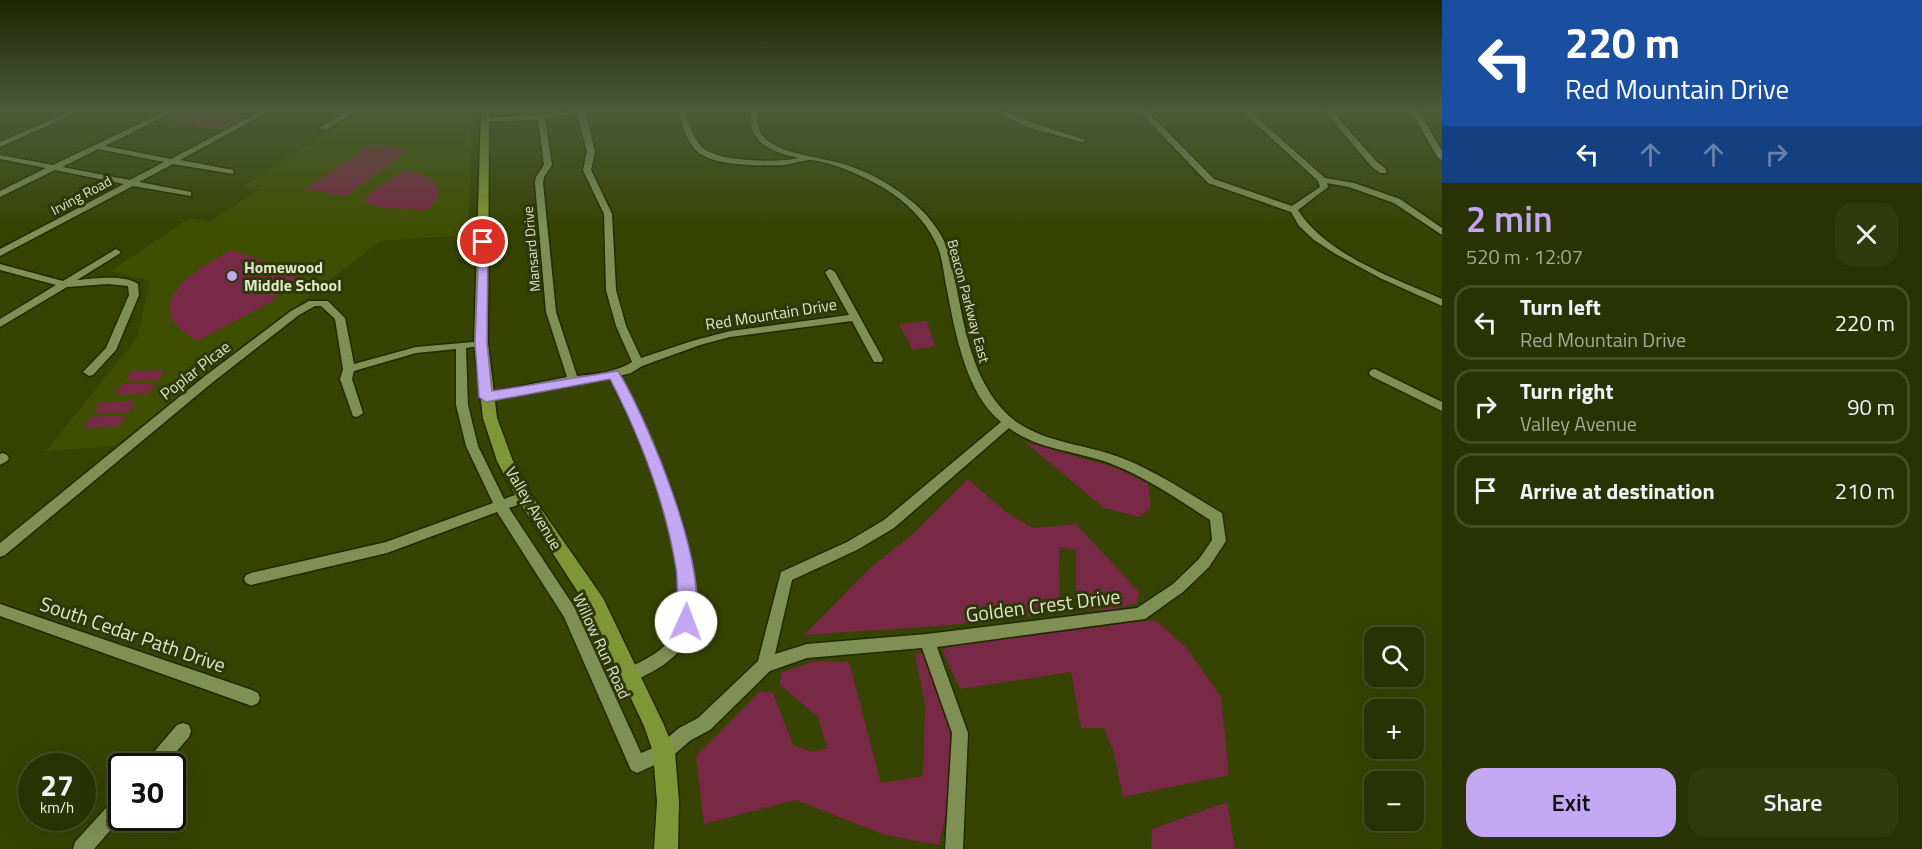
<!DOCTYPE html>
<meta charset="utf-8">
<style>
:root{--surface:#293202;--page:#313a0c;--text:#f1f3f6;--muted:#a5aa99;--line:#454d24;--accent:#c3a7f2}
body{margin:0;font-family:"Titillium Web",sans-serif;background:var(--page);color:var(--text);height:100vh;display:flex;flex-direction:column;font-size:22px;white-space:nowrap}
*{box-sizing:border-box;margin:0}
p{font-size:20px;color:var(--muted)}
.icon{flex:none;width:33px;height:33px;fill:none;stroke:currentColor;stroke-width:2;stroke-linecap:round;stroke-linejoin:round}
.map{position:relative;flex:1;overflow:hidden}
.drawer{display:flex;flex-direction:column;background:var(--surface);width:480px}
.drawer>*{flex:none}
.guide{background:#1a4fa0;color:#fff;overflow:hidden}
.tools{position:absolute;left:1364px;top:627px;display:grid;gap:12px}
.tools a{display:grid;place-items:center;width:60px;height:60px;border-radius:12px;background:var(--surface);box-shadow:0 6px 24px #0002,0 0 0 2px var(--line);font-size:30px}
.speed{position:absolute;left:18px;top:753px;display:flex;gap:12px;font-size:30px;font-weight:700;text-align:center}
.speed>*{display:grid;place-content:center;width:78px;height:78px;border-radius:50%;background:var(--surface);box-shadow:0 6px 24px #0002,0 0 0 2px var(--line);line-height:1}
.speed small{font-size:15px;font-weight:400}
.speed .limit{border:3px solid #111;border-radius:9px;background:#fff;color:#111}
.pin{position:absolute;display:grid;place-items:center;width:51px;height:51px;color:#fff;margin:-26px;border:3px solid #fff;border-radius:50%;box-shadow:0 2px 6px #0007}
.me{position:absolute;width:66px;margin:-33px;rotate:2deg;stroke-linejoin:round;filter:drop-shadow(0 0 4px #0008)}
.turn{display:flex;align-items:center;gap:21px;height:126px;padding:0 24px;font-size:27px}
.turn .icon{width:78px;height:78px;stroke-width:2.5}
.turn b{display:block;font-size:42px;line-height:51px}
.lanes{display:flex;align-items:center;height:57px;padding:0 24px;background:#0003;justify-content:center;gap:30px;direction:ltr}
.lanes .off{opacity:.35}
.round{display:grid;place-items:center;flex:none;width:63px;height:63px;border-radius:18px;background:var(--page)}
.headline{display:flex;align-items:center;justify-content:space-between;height:102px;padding:0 24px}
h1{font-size:36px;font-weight:600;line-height:45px;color:var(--accent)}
.button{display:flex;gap:12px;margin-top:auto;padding:12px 24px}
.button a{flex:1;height:69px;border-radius:18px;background:var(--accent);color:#111;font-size:24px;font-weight:600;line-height:69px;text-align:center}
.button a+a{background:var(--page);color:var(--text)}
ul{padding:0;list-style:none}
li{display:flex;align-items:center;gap:18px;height:75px;margin:0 12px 9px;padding:0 12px;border:3px solid var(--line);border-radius:18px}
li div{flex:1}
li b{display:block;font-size:22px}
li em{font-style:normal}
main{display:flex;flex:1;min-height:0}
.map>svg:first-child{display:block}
</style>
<main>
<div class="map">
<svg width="1442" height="849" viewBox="0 0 1442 849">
<rect width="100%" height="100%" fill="#374303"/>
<!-- built -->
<polygon fill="#404e02" points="364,109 472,109 468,235 380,241 115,446 46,451 137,338 150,281 110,271 190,218 209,222 260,189 243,186"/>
<!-- green -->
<g fill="#782946">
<polygon points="180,109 248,119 226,131 160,119"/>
<polygon points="371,144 408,150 346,196 306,189"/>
<polygon points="406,170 428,177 438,185 438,197 427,210 384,208 366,203 365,200 376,188"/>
<path d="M231,250L285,268L282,271L300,278L298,285L273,298L275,300L197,341C134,305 194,271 231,250Z"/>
<polygon points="927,321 935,346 913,350 899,324"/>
<polygon points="165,370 158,380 125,381 132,371"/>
<polygon points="156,383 149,393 115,395 122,384"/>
<polygon points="136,401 128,412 93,413 101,402"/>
<polygon points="126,415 119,426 83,428 91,417"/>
<polygon points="1025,442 1117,468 1148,484 1151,508 1139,517 1104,508"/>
<polygon points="968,479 1006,512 1033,528 1076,524 1139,592 1137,603 1112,610 1076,610 1076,550 1059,547 1060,608 1042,615 940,626 804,635 871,567 912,535"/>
<polygon points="1155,620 1186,647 1221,697 1229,775 1123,797 1114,753 1104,728 1081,728 1071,672 960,689 942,649 987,638"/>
<polygon points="925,651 950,724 951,792 939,845 885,835 796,800 704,824 696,756 760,691 773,693 793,745 812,752 827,748 818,717 779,684 782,672 815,661 849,662 881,783 923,776 925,704 915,655"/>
<polygon points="1227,802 1235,849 1151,849 1152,829"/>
</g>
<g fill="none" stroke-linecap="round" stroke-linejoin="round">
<defs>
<g id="minor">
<polygon points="76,109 85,109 0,147 0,142"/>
<path d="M170,109H179L105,146L171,159L265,109H274L180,160L233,170V174L173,164L139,182L191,192V196L133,186L0,256V249L124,184L55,170L0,197V191L46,168L0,159V155L53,165ZM98,149L164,162L130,180L62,167Z"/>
<polygon points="350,109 359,109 326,130 319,128"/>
<path d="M576,109L585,110L595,152L591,170L612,214L616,290L626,326L641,358L692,341L730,331L849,315L825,272L830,269L835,272L883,359L882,362H874L852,321L730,337L700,345L642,366L631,373L619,376C651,436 715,569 689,635C679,659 653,673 630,682L624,680L622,675L624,670C642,661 667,651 675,631C700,568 639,436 610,378L486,401L480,397L486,393L567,377L546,312L535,183L536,177L544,165L538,119L486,122L482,120L486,118L541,115ZM577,113L587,152L583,170L604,214L606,290L616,326L632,362C616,372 596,374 577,376L556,312L543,183L544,177L552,165L545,119Z"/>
<path d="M678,109H684C689,121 692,138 702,147C716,162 779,163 799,158C771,152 745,142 752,109H758C758,117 756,127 762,135C778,155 823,157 847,165C870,173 891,184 910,200C926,212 941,231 948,250C953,263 954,277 957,290C965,332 974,380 1005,412C1035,443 1084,443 1122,458C1158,472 1189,494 1222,513L1226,541L1209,567L1183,592L1145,619L937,647L968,733L963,849H945L952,733L922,648L807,658L770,671L710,730L691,740L670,758L637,773L631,770L564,617L497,512L387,553L251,585L246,583L244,579L246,575L251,573L386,542L493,503L466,446L456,405V349L416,353L354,371L352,379L363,413L357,417L353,416L340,379L343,369L335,319L321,306H315L299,315L213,382L5,555L0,557V543L205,376L291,311L309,301H328L345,318L354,364L416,347L485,341L486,343L485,345L466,348L468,405L478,446L504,499L524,492L529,493L531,497L529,501L509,508L575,608L641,753L658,746L679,728L698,718L758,661L781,572L847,542L884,520L1001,422C966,394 955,332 947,290C944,277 943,262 939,250C930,227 913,208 893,194C875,181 832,161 810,160C803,160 792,164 784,165C763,166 716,166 699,153C687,144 681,122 678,109ZM1009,428C1039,451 1080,451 1114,465C1149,479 1179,500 1210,520L1212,540L1199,559L1173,584L1137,608L927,634L807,644L775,654L792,580L857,550L894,528Z"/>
<polygon points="989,109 998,109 1036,124 1086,140 1082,142 1030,128"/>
<path d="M1118,109H1145L1214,179L1292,206L1317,189L1320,187L1318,181L1240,109H1247L1325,178L1354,183L1400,199L1442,228V235L1394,203L1349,187L1327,183L1328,187L1298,210C1326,255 1396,279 1442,299V306L1380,278L1334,253L1314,240L1299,226L1291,212L1208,183L1142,114L1121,111Z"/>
<polygon points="1323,109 1330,109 1377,162 1386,169 1386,173 1380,173 1371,166"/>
<polygon points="1410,109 1418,109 1442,151 1442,160 1438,158"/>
<path d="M116,249L121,252L119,254L77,280C95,279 123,274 138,284L139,295L116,350L93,375L89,376L83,372L106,348L129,295L128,286L108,284L67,287L0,327V319L56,285L0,270V264L63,281Z"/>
<polygon points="1375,369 1442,402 1442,411 1371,376 1369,373 1371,370"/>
<polygon points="3,453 7,455 9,458 7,461 0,465 0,454"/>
<polygon points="0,604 252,690 258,693 260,698 258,703 252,706 0,616"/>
<polygon points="183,723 189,725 191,731 189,737 164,766 145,766 147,760 177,725"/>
<polygon points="122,794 122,817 94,849 73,849 75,842 116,797"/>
</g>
<polygon id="major" points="481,109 489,109 488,343 497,418 513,461 530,493 603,598 663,723 675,752 679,802 678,849 654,849 657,802 653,752 644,726 589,609 516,497 497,461 483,418 474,343"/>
</defs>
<!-- minor casing -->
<use href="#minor" stroke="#202800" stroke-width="3"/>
<!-- major casing -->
<use href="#major" stroke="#202800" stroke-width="3"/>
<!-- minor -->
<use href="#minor" fill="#809055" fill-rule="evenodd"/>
<!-- major -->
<use href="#major" fill="#809536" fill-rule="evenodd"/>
</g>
<!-- sky -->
<linearGradient id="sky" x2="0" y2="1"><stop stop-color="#1e2502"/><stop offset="0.48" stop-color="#4d5b39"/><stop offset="1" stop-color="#4d5b39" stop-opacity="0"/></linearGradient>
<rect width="1442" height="228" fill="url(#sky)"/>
<!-- route -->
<path fill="#c3a7f2" stroke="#7f6d9d" stroke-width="1.5" d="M479,239L488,242L487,343L492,391L618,371C646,416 715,578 692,627L686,629L680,627C675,617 679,583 676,568C665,501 641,439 610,379L486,402L479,397L475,343Z"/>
<!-- markers -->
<circle fill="#c3a7f2" stroke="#2e380a" stroke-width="2" cx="232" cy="276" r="6"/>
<g text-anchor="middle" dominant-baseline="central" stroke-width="6" stroke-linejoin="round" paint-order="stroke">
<!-- far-street labels -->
<g font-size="14" fill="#dee7c8" stroke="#2e380a">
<text transform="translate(81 195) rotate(-28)">Irving Road</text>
<text transform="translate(531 249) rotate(-95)">Mansard Drive</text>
<text transform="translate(969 301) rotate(75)">Beacon Parkway East</text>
</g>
<!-- poi labels -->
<g font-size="16" font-weight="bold" fill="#dee7c8" stroke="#2e380a" text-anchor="start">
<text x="244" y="267">Homewood<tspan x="244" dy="18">Middle School</tspan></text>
</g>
<!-- street labels -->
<g font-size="16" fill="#dee7c8" stroke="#2e380a">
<text transform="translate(771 314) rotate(-9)">Red Mountain Drive</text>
<text transform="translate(195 370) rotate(-38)">Poplar Plcae</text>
<text transform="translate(534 508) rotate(59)">Valley Avenue</text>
<text transform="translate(602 646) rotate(65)">Willow Run Road</text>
</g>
<!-- near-street labels -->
<g font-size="20" fill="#dee7c8" stroke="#2e380a">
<text transform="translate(1043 605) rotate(-7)">Golden Crest Drive</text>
<text transform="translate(133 634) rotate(19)">South Cedar Path Drive</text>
</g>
</g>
</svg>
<div class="tools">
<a><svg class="icon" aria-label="search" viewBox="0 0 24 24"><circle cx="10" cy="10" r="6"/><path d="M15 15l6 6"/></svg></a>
<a>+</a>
<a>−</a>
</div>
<div class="speed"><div>27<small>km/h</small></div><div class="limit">30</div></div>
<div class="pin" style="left:483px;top:242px;background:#d93025"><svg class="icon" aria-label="arrive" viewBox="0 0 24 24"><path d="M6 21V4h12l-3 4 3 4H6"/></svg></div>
<svg class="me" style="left:686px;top:622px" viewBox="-20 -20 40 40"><circle r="19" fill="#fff"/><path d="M0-13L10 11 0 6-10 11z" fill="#c3a7f2"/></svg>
</div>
<section class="drawer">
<div class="guide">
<div class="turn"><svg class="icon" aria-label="left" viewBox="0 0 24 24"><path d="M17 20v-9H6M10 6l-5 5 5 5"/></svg><div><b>220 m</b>Red Mountain Drive</div></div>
<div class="lanes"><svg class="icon" aria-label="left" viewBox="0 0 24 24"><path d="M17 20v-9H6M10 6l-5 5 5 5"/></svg><svg class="icon off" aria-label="ahead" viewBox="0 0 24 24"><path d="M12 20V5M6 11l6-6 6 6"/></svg><svg class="icon off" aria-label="ahead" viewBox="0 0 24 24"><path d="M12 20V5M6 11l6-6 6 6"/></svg><svg class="icon off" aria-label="right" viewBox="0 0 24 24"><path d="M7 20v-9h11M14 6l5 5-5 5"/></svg></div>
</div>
<div class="headline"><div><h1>2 min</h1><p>520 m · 12:07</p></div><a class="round"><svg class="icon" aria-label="close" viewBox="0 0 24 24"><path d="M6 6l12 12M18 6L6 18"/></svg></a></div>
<ul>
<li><svg class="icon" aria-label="left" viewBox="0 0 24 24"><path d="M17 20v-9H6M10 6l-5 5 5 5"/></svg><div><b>Turn left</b><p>Red Mountain Drive</p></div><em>220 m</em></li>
<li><svg class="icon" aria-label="right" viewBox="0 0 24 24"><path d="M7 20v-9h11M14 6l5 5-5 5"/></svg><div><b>Turn right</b><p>Valley Avenue</p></div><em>90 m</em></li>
<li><svg class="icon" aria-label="arrive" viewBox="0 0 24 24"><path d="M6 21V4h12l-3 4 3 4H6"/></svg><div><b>Arrive at destination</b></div><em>210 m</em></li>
</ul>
<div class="button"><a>Exit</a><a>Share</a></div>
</section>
</main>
